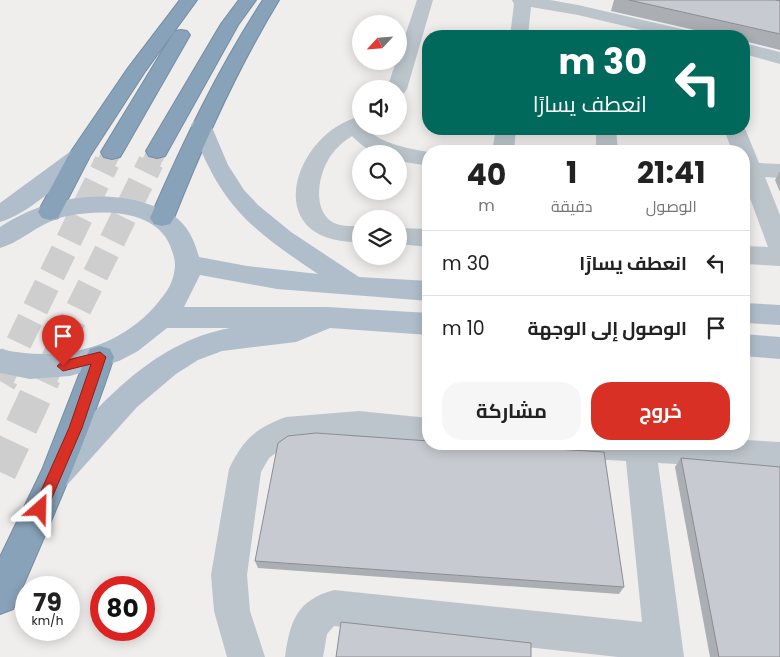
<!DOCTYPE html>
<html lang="ar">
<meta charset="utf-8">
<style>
:root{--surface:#fff;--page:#f6f6f6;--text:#222;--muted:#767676;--line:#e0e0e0;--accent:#d93025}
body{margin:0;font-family:Poppins,Cairo,sans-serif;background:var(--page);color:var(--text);direction:rtl;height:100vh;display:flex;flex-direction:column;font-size:19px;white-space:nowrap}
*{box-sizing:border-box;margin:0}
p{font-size:16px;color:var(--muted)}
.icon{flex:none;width:28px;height:28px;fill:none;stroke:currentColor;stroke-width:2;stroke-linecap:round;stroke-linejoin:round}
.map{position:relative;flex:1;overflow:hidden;direction:ltr}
.side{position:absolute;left:422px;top:145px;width:328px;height:305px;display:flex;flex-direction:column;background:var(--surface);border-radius:20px;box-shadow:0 2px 12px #0003;direction:rtl}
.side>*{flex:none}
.banner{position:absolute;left:422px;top:30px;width:328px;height:105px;border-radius:20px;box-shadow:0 2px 12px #0003;direction:rtl;background:#00695c;color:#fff;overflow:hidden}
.needle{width:32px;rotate:244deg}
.fabs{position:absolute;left:352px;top:15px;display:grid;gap:10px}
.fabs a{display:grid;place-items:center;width:55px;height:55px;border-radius:50%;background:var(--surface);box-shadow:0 2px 12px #0003;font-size:25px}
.speed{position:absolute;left:15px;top:576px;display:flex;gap:10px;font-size:25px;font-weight:700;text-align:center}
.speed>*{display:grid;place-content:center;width:65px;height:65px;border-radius:50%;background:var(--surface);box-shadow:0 2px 12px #0003;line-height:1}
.speed small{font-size:12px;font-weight:400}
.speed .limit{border:8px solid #d22;background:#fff;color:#111}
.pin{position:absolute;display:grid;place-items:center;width:42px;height:42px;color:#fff;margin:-51px -21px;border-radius:50% 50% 50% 0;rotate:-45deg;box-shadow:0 0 5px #0007}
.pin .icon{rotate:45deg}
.me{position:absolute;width:55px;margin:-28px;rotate:25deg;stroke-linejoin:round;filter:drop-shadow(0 0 4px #0008)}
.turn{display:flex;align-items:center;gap:18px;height:105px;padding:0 20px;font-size:22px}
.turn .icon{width:65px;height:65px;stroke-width:2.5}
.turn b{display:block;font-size:35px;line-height:42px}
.eta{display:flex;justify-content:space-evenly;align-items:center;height:85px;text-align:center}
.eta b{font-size:30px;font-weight:700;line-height:35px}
.button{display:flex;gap:10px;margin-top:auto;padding:10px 20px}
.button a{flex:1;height:58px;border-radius:20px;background:var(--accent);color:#fff;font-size:20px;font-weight:700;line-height:58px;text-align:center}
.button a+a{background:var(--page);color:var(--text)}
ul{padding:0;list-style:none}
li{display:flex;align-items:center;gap:15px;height:65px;padding:0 20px;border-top:1px solid var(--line)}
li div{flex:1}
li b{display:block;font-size:19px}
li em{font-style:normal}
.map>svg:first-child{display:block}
</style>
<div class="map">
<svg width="780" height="657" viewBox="0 0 780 657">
<rect width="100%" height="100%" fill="#f0eded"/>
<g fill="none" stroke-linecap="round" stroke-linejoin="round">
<!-- highway-tunnel-far2 -->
<g stroke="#cececf" stroke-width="19" stroke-dasharray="19 9" stroke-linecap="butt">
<polyline points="106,163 112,152"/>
<polyline points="151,163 157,151"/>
</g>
<!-- highway-tunnel-far1 -->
<g stroke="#cececf" stroke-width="26" stroke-dasharray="26 12" stroke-linecap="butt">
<polyline points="2,377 107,162"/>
<polyline points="45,377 151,162"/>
</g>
<!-- highway-tunnel -->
<g stroke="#cececf" stroke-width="33" stroke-dasharray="33 17" stroke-linecap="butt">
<polyline points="0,381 3,376"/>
<polyline points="0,472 45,376"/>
</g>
<defs>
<g id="highway">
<polygon points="180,0 197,0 144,73 90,156 58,218 50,220 42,218 38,212 68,156 128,68"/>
<polygon points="239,0 256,0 238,25 165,156 157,158 149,156 146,151 221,24"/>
<path d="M263,0H279C237,69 204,142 174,218L170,224L162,226L154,224L150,218C183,142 218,69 263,0Z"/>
<polygon points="181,30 187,31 190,35 123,152 120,157 112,159 104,157 101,152 172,35 175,31"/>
<path d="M100,346L110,349L114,357C85,445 50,524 13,609L0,614V557L42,470L86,357L90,349Z"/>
</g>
</defs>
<!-- highway casing -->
<use href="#highway" stroke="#738da4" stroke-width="2"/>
<!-- minor -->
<g fill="#bcc5cb" fill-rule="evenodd">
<polygon points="417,0 433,0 407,89 404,93 399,94 399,89 387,89 396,61 399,61 399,54"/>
<polygon points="512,0 550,0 578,5 695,32 698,36 667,36 578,15 531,7 528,36 510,36 514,4"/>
<polygon points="744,43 780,52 780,64 744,54"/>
<path d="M361,116V126H368C371,142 414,150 429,152V166L399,161V154C377,154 367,152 352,136C344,141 337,147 332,154C318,172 311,211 334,223C342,227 353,226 361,226V242C258,245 292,133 361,116Z"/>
<polygon points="744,126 759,163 780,164 780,178 765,177 780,215 780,266 744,264 744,246 768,247 744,182 744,151 732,151 724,129 744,129"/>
<polygon points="496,129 516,129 514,151 492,151"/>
<polygon points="596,129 616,129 618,151 596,151"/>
<polygon points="399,228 429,229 429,247 399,244"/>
<path d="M359,411L429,418V444H431H429L359,437L289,443L269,458L261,472L247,575L250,611L265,657H227L214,611L211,575L229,469C243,439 256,428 286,417Z"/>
<path d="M744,440L780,442V470L658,463L684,657H618L334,626L327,634L323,657H285C290,621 297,600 334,590L642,622L626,461L575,458L564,454L559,444H744Z"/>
</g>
<!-- major -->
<g fill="#afbeca" fill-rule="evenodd">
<path d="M201,119L208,121L211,125L228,165L244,190L258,205L291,232L359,277L429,281V301L277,289L200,275L184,307H327L429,313V335L330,328L296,342L222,351L198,360L176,374L137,407L67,485L56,490L45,485L40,475L45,465C98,408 149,343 230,328H167L138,351L119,361L70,376L30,379L0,373V349C57,362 116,351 156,305C164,295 172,286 174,273C176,265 175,259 172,251C160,209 103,209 68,216C40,221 24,241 0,248V227C43,199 99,188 148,204C159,208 171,212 179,220C190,230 195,243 199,257L247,266L318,274C249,228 220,205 191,125L194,121Z"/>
<path d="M79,149L87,151L90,156L87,161C63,180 29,214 0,222V203L71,151Z"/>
<polygon points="744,303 780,305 780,325 744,323"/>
<polygon points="744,334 780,337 780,359 744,356"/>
</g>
<!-- highway -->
<use href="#highway" fill="#88a2b9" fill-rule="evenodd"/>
</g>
<!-- wall -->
<g fill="#abaeb3">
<polygon points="614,0 780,0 780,50 744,41 744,36 721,36 611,11"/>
<polygon points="780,171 780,192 775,180"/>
<polygon points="681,458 780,657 710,657 675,467"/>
<polygon points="255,561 624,587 619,594 258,568"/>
</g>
<!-- building -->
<g fill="#c7cad0" stroke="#8b8d92">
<polygon points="629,0 775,0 780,1 780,34"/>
<polygon points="316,433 429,441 429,444 473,444 604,452 624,587 255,561 278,443 288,436"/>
<polygon points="681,458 780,467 780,657 719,657"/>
<polygon points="341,622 531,643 531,657 336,657"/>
</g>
<!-- route -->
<polygon fill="#d93025" stroke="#8d1f18" points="100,352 106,357 82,428 45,514 40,516 35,514 33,509 69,428 91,364 63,371 57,366 63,361"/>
</svg>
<div class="fabs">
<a><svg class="needle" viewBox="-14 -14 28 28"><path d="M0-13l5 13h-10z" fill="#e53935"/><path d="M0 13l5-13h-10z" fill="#767676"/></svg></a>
<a><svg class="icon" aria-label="sound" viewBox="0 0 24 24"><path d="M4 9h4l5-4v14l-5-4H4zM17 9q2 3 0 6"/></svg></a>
<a><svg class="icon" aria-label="search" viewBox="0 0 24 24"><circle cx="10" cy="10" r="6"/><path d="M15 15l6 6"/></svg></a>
<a><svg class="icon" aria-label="layers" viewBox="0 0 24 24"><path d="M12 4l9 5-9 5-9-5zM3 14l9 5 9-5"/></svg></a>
</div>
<div class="speed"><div>79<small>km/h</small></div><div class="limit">80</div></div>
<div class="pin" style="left:63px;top:366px;background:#d93025"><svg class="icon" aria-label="arrive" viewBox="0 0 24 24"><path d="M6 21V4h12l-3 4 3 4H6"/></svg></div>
<svg class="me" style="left:40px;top:509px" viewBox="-20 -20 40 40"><path d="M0-17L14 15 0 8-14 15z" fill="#d93025" stroke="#fff" stroke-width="4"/></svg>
<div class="banner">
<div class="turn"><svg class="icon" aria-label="left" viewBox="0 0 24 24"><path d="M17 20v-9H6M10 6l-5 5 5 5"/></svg><div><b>30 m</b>انعطف يسارًا</div></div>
</div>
<section class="side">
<div class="eta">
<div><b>21:41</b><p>الوصول</p></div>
<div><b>1</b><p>دقيقة</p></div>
<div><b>40</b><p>m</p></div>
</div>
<ul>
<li><svg class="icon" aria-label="left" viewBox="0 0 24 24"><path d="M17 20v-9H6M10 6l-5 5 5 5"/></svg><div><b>انعطف يسارًا</b></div><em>30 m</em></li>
<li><svg class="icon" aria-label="arrive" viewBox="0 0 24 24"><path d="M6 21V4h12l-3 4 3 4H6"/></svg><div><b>الوصول إلى الوجهة</b></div><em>10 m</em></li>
</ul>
<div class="button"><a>خروج</a><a>مشاركة</a></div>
</section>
</div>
